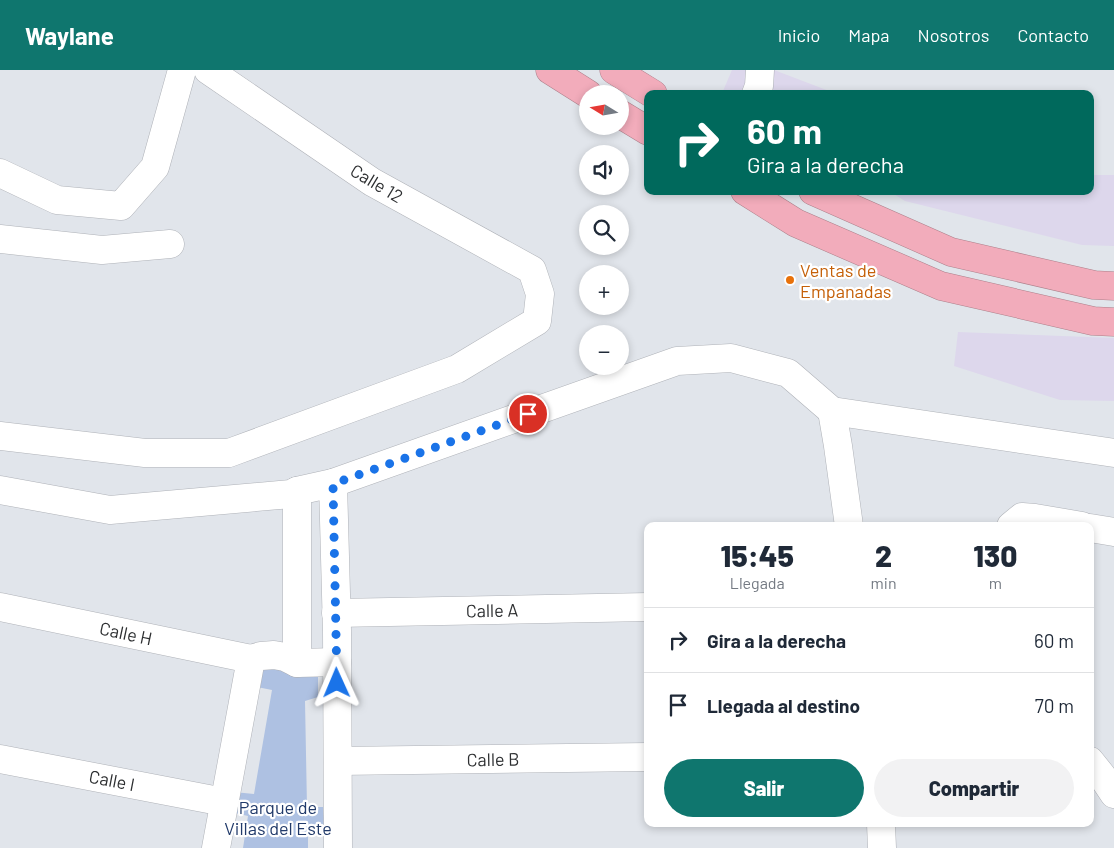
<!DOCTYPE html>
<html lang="es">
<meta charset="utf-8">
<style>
:root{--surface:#fff;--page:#f2f2f3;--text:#1f2937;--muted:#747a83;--line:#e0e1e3;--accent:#0f766e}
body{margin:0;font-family:Barlow,sans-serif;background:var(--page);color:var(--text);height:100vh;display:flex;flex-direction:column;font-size:19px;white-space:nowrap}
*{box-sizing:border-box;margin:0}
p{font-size:16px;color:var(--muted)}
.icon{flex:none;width:28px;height:28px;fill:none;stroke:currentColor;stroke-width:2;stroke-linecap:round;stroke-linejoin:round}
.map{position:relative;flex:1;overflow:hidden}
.sheet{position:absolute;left:644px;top:452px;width:450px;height:305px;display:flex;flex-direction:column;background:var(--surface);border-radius:10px;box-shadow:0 2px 8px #0003}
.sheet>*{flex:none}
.top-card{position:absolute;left:644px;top:20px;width:450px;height:105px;border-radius:10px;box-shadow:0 2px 8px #0003;background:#00695c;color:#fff;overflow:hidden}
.needle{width:32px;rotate:281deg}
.fabs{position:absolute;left:579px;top:15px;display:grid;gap:10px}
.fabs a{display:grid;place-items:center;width:50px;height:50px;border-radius:50%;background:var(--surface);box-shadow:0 2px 8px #0003;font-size:25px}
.pin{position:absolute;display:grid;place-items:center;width:42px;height:42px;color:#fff;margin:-21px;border:2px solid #fff;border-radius:50%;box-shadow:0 1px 5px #0007}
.me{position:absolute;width:55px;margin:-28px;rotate:359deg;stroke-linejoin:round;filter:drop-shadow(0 0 4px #0008)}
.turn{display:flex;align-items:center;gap:18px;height:105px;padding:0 20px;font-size:22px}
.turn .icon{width:65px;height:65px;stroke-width:2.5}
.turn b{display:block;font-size:35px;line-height:42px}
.eta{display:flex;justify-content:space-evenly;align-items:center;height:85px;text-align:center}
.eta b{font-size:30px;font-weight:800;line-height:35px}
.action{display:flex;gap:10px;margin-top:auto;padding:10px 20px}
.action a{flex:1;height:58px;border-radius:30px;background:var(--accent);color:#fff;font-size:20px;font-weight:800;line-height:58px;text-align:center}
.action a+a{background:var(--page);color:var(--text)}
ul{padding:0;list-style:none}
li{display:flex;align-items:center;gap:15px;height:65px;padding:0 20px;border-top:1px solid var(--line)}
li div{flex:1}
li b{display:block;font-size:19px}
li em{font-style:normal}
header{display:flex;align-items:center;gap:30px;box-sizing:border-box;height:70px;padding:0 25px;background:var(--accent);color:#fff}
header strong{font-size:24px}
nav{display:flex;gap:28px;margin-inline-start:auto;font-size:18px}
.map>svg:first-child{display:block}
</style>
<header>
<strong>Waylane</strong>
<nav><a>Inicio</a><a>Mapa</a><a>Nosotros</a><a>Contacto</a></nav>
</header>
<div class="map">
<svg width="1114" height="778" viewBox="0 0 1114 778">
<rect width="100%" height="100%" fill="#e1e5eb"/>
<!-- commercial -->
<g fill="#ddd7ec">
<polygon points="732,0 774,0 837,24 727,24 723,21"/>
<polygon points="1090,105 1114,105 1114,176 1082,175 905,131 889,121 1090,121"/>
<polygon points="958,262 1114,268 1114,331 1060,330 954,296"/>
</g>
<!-- green -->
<polygon fill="#aec1e2" points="263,596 318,606 318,627 305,631 307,737 323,737 325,759 308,760 308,778 243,778 248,746 231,742 234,722 254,724 272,620 257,617"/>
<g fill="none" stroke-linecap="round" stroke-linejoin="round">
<defs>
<g id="minor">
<polyline points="756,24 759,16 760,0"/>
<polyline points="0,103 57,130 121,136 155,97 182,0"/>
<polyline points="0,169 102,180 170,174"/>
<polyline points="832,341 838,376 849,456"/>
<polyline points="0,366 145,383 229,383 457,299 537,251 540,224 532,200 372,112 208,0"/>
<polyline points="333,413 337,561 338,778"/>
<polyline points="0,420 110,440 291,424 297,421 333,413 677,291 731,288 788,303 832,341 1114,383"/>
<polyline points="1011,456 1022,447 1035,448 1082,456"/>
<polyline points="1090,458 1114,462"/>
<polyline points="0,537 251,589"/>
<polyline points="336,543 648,537"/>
<polyline points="297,593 297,421"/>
<polyline points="0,689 224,732"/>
<polyline points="338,691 648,687"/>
<polyline points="1090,691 1102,706 1114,724"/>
<polyline points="881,754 882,778"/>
<polyline points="216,778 251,589 261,586 274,585 285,587 297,593 337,592 337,594"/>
</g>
<g id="highway">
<polyline points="550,0 588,24"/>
<polyline points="614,0 653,24"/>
<polyline points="620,44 648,61"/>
<polyline points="745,121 796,153 941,216 1093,251 1114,252"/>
<polyline points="813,121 951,182 1094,215 1114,216"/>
</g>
</defs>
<!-- minor casing -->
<use href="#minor" stroke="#afb2b8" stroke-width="29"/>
<!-- highway casing -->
<use href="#highway" stroke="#ad808b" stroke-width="29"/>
<!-- minor -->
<use href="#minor" stroke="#fff" stroke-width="28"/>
<!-- highway -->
<use href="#highway" stroke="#f2acbb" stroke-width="28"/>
</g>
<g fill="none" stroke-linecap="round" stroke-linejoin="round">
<!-- route -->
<polyline stroke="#1a73e8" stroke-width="9" stroke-dasharray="0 16.2" points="337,613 333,414 528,344"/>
</g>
<!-- markers -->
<circle fill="#e8710a" stroke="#fff" stroke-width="2" cx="790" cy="210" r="5"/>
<g text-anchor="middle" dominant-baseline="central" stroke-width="4.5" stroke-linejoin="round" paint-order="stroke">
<!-- street labels -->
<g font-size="18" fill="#2d2f31" stroke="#fff">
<text transform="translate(377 113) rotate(31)">Calle 12</text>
<text transform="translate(492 540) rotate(-1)">Calle A</text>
<text transform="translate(126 563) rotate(12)">Calle H</text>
<text transform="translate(493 689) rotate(-1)">Calle B</text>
<text transform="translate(112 710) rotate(11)">Calle I</text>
</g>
<!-- food labels -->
<g font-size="18" fill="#c56008" stroke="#fff" text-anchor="start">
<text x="800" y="200">Ventas de<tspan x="800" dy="21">Empanadas</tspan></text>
</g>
<!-- park labels -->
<g font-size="18" fill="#213a6a" stroke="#fff">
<text x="278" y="737">Parque de<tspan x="278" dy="21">Villas del Este</tspan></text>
</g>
</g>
</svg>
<div class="fabs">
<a><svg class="needle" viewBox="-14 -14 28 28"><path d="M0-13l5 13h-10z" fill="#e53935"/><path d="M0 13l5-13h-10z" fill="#747a83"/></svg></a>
<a><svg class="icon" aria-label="sound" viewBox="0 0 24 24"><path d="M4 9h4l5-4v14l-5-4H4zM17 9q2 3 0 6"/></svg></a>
<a><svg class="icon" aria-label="search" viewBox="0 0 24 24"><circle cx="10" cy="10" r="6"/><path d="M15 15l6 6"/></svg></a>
<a>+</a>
<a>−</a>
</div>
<div class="pin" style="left:528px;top:344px;background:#d93025"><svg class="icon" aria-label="arrive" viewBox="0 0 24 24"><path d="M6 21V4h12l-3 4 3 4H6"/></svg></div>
<svg class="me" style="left:337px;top:613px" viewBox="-20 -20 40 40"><path d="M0-17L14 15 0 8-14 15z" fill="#1a73e8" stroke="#fff" stroke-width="4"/></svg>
<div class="top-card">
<div class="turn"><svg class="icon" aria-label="right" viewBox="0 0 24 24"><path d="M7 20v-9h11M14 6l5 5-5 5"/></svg><div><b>60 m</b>Gira a la derecha</div></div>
</div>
<section class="sheet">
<div class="eta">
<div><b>15:45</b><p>Llegada</p></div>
<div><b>2</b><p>min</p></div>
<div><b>130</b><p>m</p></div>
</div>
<ul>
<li><svg class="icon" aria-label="right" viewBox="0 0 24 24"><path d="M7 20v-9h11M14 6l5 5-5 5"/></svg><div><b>Gira a la derecha</b></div><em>60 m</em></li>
<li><svg class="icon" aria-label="arrive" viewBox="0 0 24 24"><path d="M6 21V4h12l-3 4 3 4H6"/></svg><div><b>Llegada al destino</b></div><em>70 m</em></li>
</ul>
<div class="action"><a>Salir</a><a>Compartir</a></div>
</section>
</div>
